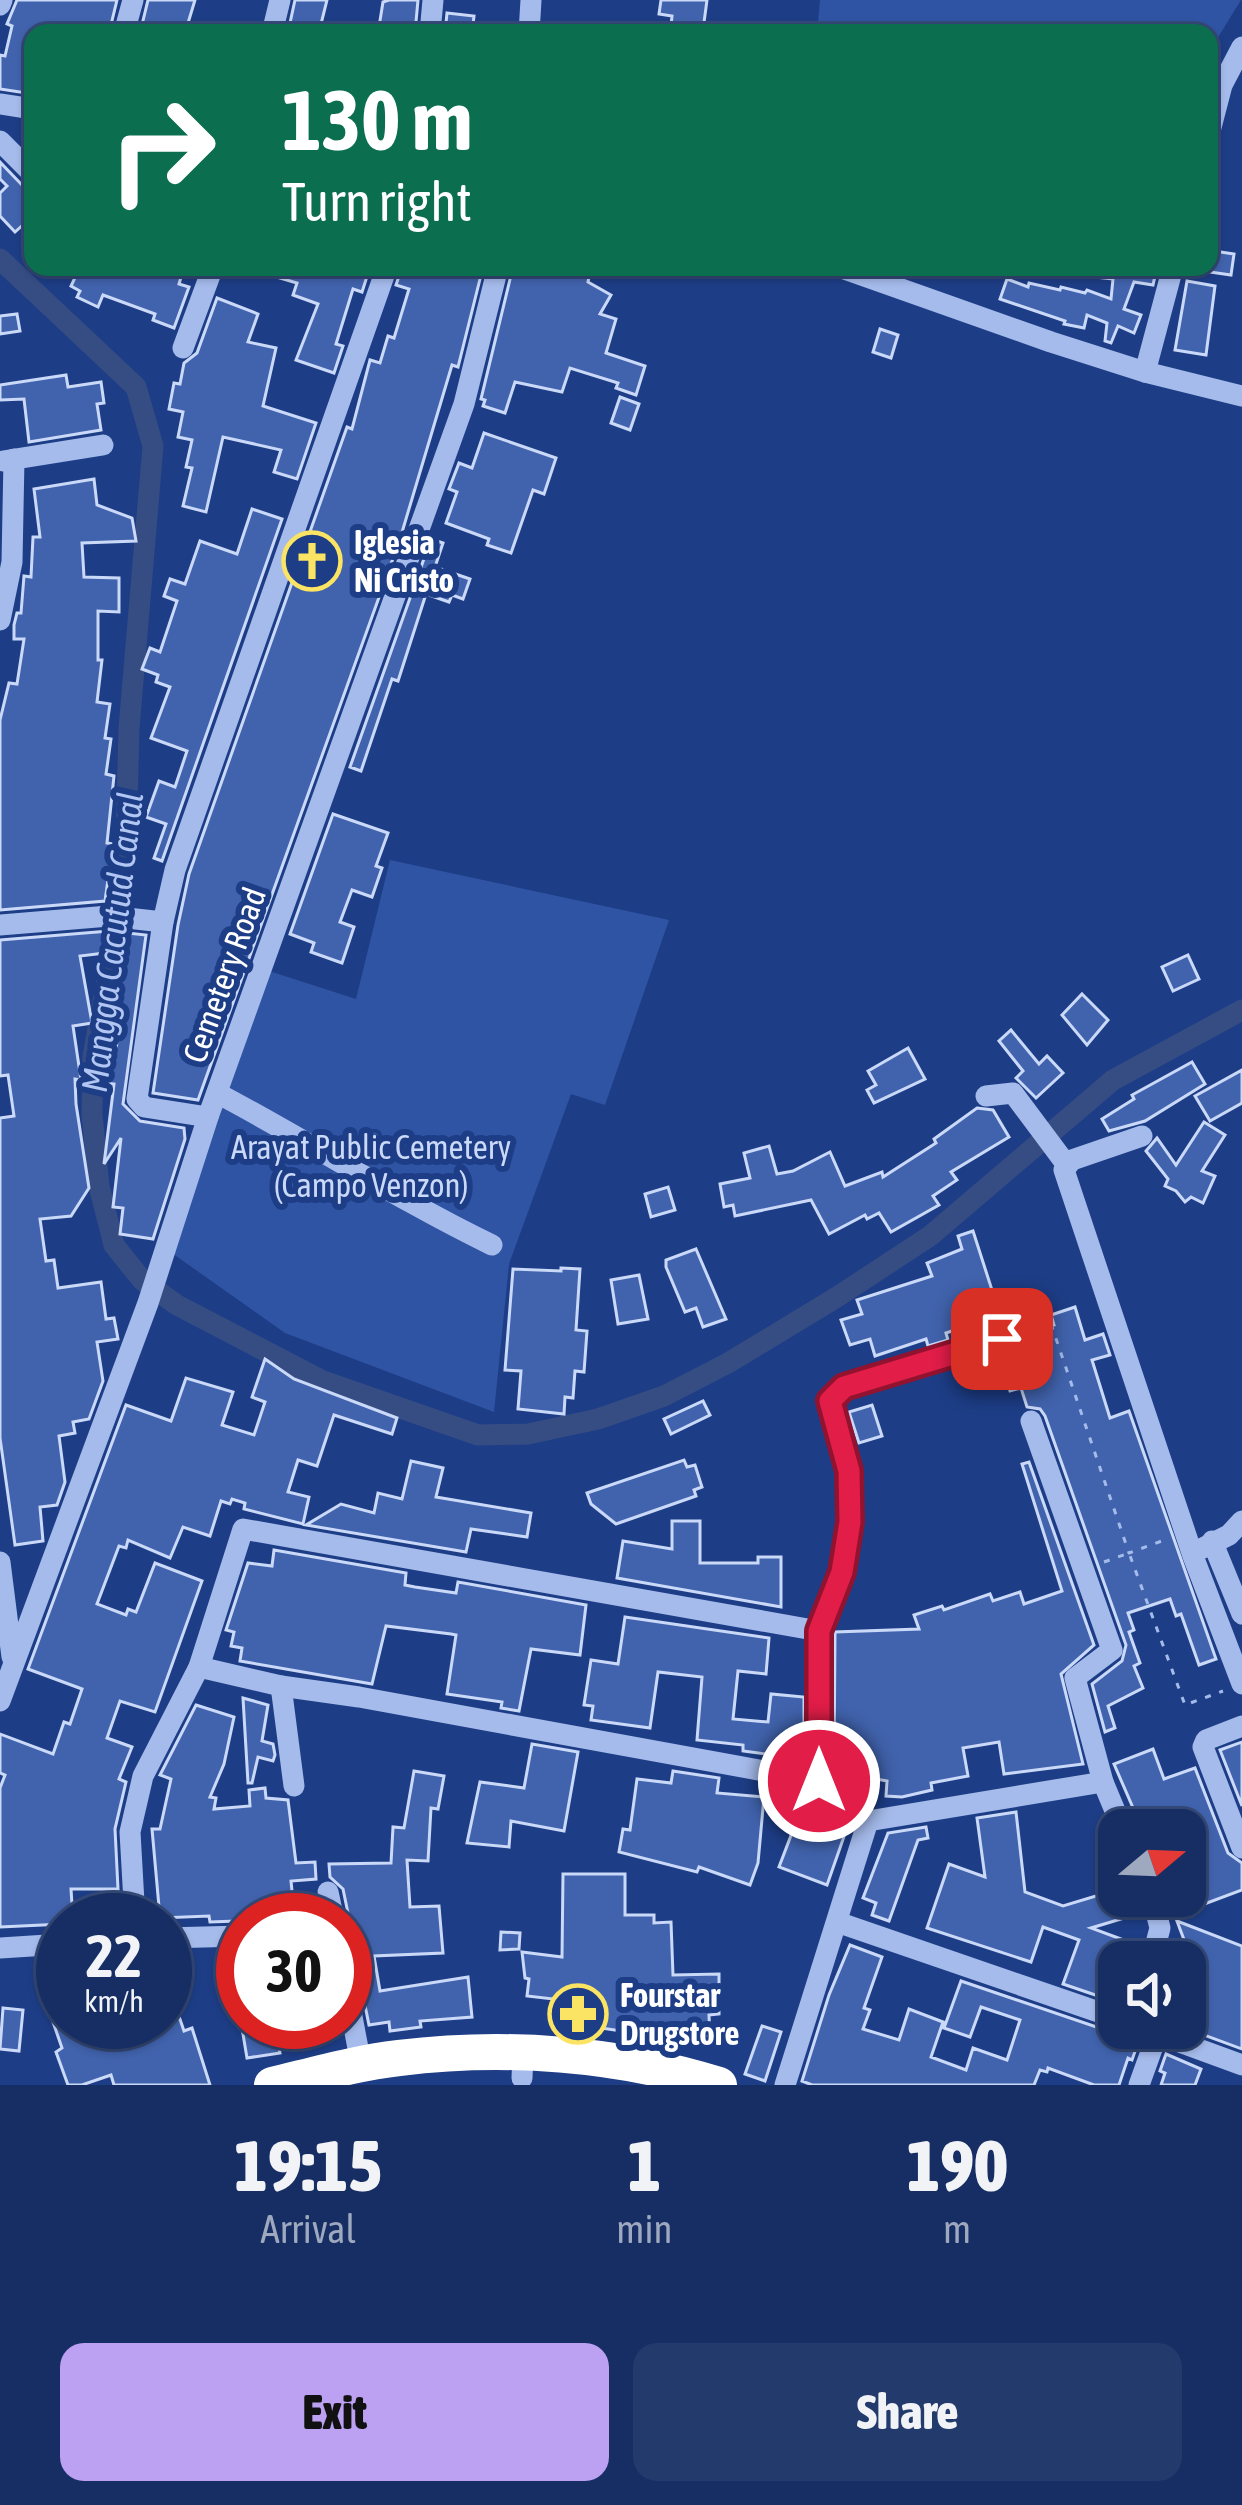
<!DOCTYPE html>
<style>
:root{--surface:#162e64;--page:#233a6d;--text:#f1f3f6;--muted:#9ea8bf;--line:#354a78;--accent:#bca0f2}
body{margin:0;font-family:"Asap Condensed",sans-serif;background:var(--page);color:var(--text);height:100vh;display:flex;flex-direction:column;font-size:45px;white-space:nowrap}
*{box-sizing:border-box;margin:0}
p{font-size:39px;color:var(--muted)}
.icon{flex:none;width:66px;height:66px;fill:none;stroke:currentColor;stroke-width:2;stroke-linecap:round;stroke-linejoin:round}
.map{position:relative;height:2085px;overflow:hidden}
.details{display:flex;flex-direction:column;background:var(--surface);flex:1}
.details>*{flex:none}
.banner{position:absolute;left:24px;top:24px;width:1194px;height:252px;border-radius:24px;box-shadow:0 3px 9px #0004,0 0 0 3px var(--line);background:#0b6e4f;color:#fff;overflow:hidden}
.needle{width:78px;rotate:71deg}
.buttons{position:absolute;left:1098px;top:1809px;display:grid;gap:24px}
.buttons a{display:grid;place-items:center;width:108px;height:108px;border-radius:24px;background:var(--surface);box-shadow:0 3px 9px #0004,0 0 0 3px var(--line);font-size:60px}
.speed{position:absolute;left:36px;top:1893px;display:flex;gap:24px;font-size:60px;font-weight:700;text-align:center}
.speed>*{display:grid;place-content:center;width:156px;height:156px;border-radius:50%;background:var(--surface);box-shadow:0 3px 9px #0004,0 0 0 3px var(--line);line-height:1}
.speed small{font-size:30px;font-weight:400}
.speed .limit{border:18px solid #d22;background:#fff;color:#111}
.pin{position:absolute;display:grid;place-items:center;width:102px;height:102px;color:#fff;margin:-51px;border-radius:24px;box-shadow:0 6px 18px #0006}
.me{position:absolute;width:132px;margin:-66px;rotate:0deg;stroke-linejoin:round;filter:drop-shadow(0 0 9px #0008)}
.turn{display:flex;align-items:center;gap:42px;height:252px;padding:0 60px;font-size:54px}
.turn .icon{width:156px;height:156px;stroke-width:2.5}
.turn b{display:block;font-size:84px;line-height:102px}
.eta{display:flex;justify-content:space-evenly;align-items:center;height:204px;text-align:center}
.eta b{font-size:72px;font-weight:800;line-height:84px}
.cta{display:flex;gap:24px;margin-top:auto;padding:24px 60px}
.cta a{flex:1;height:138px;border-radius:24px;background:var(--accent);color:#111;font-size:48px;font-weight:800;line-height:138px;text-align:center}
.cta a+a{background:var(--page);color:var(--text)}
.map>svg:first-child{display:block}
</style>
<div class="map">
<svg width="1242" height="2085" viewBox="0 0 1242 2085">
<rect width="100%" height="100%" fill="#1d3d86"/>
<!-- green -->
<g fill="#3054a4">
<polygon points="820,0 1241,0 1209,52 1209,33 817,33"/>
<polygon points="390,860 669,920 605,1105 571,1094 509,1264 494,1412 285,1333 169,1251 266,970 356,999"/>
</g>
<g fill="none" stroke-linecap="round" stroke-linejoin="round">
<!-- canal -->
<polyline stroke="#364d84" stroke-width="21" points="0,259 136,387 153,446 129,728 125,883 93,1056 92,1115 99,1186 114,1245 142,1280 177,1305 323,1381 478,1435 528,1434 598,1419 664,1396 728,1363 837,1297 930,1236 1113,1080 1242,1010"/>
</g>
<!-- building -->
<g fill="#4163ad" stroke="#cad9f8" stroke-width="3">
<polygon points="17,0 117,0 109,33 33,33 33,94 0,89 0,55 5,56 12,26 7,24"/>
<polygon points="148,0 195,0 185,33 140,33"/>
<polygon points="295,0 327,0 319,32 290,23"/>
<polygon points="389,0 418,0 415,33 378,33 383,2"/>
<polygon points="661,0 707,0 703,30 671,26 672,16 659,14"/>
<polygon points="447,13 474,16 472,33 445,33"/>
<polygon points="0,162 22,185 33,189 33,233 24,224 15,232 0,216 0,193 7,186 0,179"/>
<polygon points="1214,251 1234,254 1231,275 1210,272"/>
<polygon points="80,267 184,267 179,284 189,287 174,328 153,320 155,314 103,295 98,307 77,297 80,291 71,286"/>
<polygon points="257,267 370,267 362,292 353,289 336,344 343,346 334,373 296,360 318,304 293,295 297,283 256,271"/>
<polygon points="402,267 446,267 464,272 465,267 483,267 458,367 452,365 400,539 198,1100 153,1093 178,925 189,874 347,427 352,429 370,360 380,363 388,336 394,338 409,289 396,285"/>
<polygon points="513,267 591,267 588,282 611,295 600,314 616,319 606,353 645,366 636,395 616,388 618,383 570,368 562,392 515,382 505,413 483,406 485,400 481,399"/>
<polygon points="1095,267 1157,267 1153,285 1134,282 1124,309 1141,315 1134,333 1118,326 1111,343 1105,341 1107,323 1087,315 1084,328 1064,324 1065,321 1000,299 1007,279 1028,287 1029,283 1060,290 1061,287 1085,293 1087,290 1111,299 1113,279 1094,277"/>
<polygon points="1187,281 1215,286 1206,355 1175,350"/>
<polygon points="217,298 258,314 248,342 276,348 263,406 316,423 297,479 274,472 281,450 223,437 206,512 183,506 192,468 186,467 192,440 178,437 183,412 169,409 174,383 180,384 184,363 197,353"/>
<polygon points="17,314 20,331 0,334 0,316"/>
<polygon points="880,329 898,335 891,358 873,352"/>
<polygon points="66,375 68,387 101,382 104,403 97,404 101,430 29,442 24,399 0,400 0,385"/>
<polygon points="620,397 639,404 630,430 611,423"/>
<polygon points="484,433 556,458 544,494 533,490 511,553 487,545 489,539 446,523 457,492 449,489 459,463 472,468"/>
<polygon points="94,479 97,505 132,518 136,541 82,543 84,577 119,578 119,612 98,611 98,660 102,660 97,702 110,704 105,738 111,739 106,774 114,776 107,843 113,844 105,901 0,910 0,720 9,683 17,684 24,639 14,639 14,625 17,613 21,613 24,576 31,577 33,537 40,537 34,489"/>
<polygon points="252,509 282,519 162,861 154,858 166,824 146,817 159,781 175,787 187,751 151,738 170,687 156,682 158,675 142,669 150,648 160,652 177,601 164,596 170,579 185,584 200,541 237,554"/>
<polygon points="431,539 443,543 435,567 470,579 463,599 452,595 449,602 426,594 398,681 392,679 361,771 350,767"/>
<polygon points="333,814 388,833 376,866 382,868 372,897 352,890 340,922 354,927 342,963 311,952 314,943 290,934"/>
<polygon points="109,931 146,935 123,1104 140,1121 184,1128 185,1139 153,1239 120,1234 123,1208 113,1207 121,1138 104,1164 114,1084 105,1083 108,1064 114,1065 118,1034 113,1033 113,1020 121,951 80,956 92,1023 73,1026 81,1080 75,1079 76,1104 89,1188 71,1216 40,1219 46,1261 54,1260 58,1288 101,1282 106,1319 114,1318 118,1339 97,1342 103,1381 89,1419 73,1422 75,1433 59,1436 65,1482 57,1505 40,1507 43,1541 15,1545 0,1438 0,1118 14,1116 8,1075 0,1076 0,940"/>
<polygon points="1188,955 1199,979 1173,991 1162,967"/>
<polygon points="1082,994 1108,1020 1087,1045 1062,1015"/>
<polygon points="1011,1030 1039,1064 1047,1056 1063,1073 1036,1098 1016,1078 1023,1071 999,1041"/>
<polygon points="908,1048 925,1079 874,1103 867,1090 876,1085 868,1071"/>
<polygon points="1192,1062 1205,1084 1145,1121 1109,1131 1102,1119 1134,1099 1132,1095"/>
<polygon points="1242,1070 1242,1103 1210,1121 1195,1096"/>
<polygon points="977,1108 993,1110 1009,1137 951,1172 957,1180 933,1196 939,1205 891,1232 879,1213 867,1219 865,1215 829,1234 811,1200 735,1216 733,1205 724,1207 720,1184 750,1178 744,1153 769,1146 777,1174 793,1171 830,1152 845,1186 882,1172 883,1177 936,1143 934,1139"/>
<polygon points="1204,1122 1225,1135 1202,1171 1215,1176 1203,1203 1191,1197 1185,1202 1176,1191 1165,1186 1168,1179 1146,1151 1157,1138 1176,1165"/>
<polygon points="668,1187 675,1210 651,1217 645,1194"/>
<polygon points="973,1231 1000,1315 946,1333 948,1340 928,1346 926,1339 875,1356 870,1339 850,1345 841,1320 862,1314 857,1300 932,1276 927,1263 962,1249 958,1236"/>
<polygon points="696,1249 726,1319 703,1327 696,1308 685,1312 666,1267 666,1260"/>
<polygon points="561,1268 580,1269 576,1330 587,1331 584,1372 575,1371 573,1398 565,1397 564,1414 518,1409 521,1371 505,1370 513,1269 561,1271"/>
<polygon points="639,1275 648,1319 618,1324 611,1280"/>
<polygon points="1075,1307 1085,1340 1103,1334 1110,1355 1092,1360 1110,1418 1129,1411 1216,1659 1199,1665 1181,1614 1176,1616 1170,1599 1128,1613 1134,1630 1129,1632 1140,1663 1134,1666 1143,1688 1108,1706 1115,1728 1105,1732 1092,1684 1122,1661 1126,1645 1045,1416 1040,1409 1027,1407 1021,1388 1010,1391 1003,1368 1018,1362 1017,1357 1035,1351 1029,1333 1054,1325 1051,1315"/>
<polygon points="265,1359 294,1379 397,1418 392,1434 334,1415 317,1466 298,1460 288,1492 309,1497 303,1524 244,1509 245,1503 232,1499 230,1504 221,1501 210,1536 183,1527 170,1558 128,1540 126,1548 119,1546 97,1604 126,1615 128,1609 136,1612 155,1563 202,1581 155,1712 120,1701 107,1738 132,1747 119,1779 126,1782 115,1829 118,1889 71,1889 73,1920 63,1920 63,1924 0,1927 0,1788 5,1775 0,1773 0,1734 53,1754 64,1722 70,1724 82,1689 28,1669 126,1405 171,1421 186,1378 233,1392 222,1425 254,1435 265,1402 252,1397"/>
<polygon points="703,1401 710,1415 671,1434 664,1419"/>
<polygon points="872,1405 882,1436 859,1443 849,1412"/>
<polygon points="684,1460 687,1467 695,1465 702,1487 694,1490 696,1496 616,1524 591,1504 587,1493"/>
<polygon points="411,1461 443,1468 436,1497 531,1513 527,1537 471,1529 466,1552 306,1525 341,1504 374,1513 378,1493 402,1499"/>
<polygon points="1029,1462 1094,1645 1061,1674 1083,1764 1004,1774 999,1742 963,1748 968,1776 931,1783 932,1790 902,1797 886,1796 887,1781 834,1771 835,1632 919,1629 914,1615 942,1606 944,1610 990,1594 993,1601 1020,1592 1024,1604 1062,1591 1022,1464"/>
<polygon points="672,1521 700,1521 700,1563 758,1563 758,1557 781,1557 781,1607 617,1578 623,1541 672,1549"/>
<polygon points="274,1550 406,1573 405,1585 415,1587 456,1593 458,1582 586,1605 580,1655 531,1649 519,1711 501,1708 502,1702 447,1694 456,1635 451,1634 386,1626 372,1684 240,1661 242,1648 231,1646 234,1632 226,1630 248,1563 272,1566"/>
<polygon points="625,1617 769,1638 766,1674 738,1671 733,1719 768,1722 771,1694 804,1697 804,1759 743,1751 743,1745 697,1740 702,1677 658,1672 650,1728 591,1720 593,1706 584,1705 591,1660 618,1664"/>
<polygon points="243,1698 268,1705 262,1741 273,1744 275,1755 273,1761 258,1757 252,1783 248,1783"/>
<polygon points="196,1705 234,1717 224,1764 210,1797 216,1798 214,1809 250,1806 249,1790 265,1788 266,1798 288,1800 296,1863 315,1862 316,1879 291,1881 294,1911 237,1917 237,1921 210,1922 209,1916 160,1918 152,1829 160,1829 171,1779 160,1775"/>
<polygon points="1242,1742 1242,1806 1220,1750"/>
<polygon points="532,1744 578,1752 564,1831 511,1821 509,1847 467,1843 480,1782 524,1788"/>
<polygon points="1153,1749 1164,1779 1195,1768 1228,1853 1242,1863 1242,1890 1175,1915 1167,1896 1185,1896 1185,1830 1138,1830 1137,1817 1114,1764"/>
<polygon points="414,1771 444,1776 438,1809 431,1808 428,1861 407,1860 410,1907 439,1906 443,1953 374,1956 380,1991 468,1977 472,2017 420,2021 421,2027 390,2031 389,2022 369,2025 359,1976 348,1966 345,1930 349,1918 343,1889 330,1877 329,1864 391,1863 393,1827 404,1828"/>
<polygon points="673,1771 719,1778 717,1793 764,1797 758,1863 750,1885 699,1867 697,1872 619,1852 623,1829 630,1830 637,1779 671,1783"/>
<polygon points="800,1812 847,1828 827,1885 779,1867"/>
<polygon points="1016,1812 1025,1892 1063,1906 1119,1889 1119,1896 1137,1896 1141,1913 1091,1928 1140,1946 1136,1962 1119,1962 1119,1984 1113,2001 1063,1984 1079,1940 1043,1927 1031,1962 927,1928 949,1864 985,1877 977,1818"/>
<polygon points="926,1827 928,1838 918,1840 889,1921 872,1915 876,1903 863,1898 888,1833"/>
<polygon points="563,1874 625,1874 625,1915 654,1915 654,1923 671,1922 673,1975 719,1974 719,2014 709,2015 710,2042 679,2042 679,2036 628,2040 628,2032 568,2023 571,2001 527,1996 529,1979 525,1978 522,1952 562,1957"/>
<polygon points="1177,1921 1242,1946 1242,2049 1185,2028 1185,1951 1189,1953"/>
<polygon points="501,1932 520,1933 519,1949 500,1950"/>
<polygon points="850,1945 882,1957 864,2008 870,2010 863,2029 899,2040 909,2009 943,2022 931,2057 966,2070 973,2048 1007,2060 1020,2020 981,2007 970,2037 944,2028 961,1981 1114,2033 1127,2032 1138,2043 1132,2060 1128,2058 1119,2085 1094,2085 1048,2068 1047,2072 1040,2070 1034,2085 812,2085 802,2081 829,1995"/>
<polygon points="168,1984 184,2031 192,2028 210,2085 114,2085 111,2075 82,2085 68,2085 56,2052 62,2048 53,2022 165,2022"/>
<polygon points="3,2008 23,2010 19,2051 0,2049"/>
<polygon points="241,2022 282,2022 285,2040 278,2042 280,2053 247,2058"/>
<polygon points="762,2026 781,2032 765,2081 745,2074"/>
<polygon points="1166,2054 1201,2069 1195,2085 1161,2085 1165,2073 1160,2071"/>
</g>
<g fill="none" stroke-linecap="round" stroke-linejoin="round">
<!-- path -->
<g stroke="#a5bbeb" stroke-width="3" stroke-dasharray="6 9" stroke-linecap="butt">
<polyline points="1051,1324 1129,1553 1167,1539"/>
<polyline points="1104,1562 1129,1553 1185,1705 1223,1691"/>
</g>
<!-- minor -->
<g stroke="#a5bbeb" stroke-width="21">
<polyline points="0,5 2,0"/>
<polyline points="124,33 133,0"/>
<polyline points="272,33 280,0"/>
<polyline points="430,33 433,0"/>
<polyline points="529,33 531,0"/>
<polyline points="0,104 33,109"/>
<polyline points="1209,135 1222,85 1242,47"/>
<polyline points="0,141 33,174"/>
<polyline points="839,267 1051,342 1145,372 1242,396"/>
<polyline points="183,348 213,267"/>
<polyline points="1145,372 1173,267"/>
<polyline points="3,461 103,445"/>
<polyline points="0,620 12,562 14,459"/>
<polyline points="0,925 109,916 163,922"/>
<path d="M217,1093C310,1142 397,1199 492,1245"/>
<polyline points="986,1096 1013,1093 1066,1164"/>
<polyline points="208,1117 144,1107 137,1099 163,922 175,870 387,267"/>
<polyline points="1142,1136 1072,1160 1064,1170 1193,1556 1242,1684"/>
<polyline points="1031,1421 1112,1650 1075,1678 1103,1782"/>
<polyline points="1212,1541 1242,1614"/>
<polyline points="1203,1548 1229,1535 1242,1521"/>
<polyline points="0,1562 12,1657"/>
<polyline points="199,1667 281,1686 359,1697 819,1781 868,1821 1103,1782 1123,1830"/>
<polyline points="281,1686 294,1786"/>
<polyline points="0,1701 148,1303 208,1117 464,404 498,267"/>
<polyline points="1242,1726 1206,1740 1203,1747 1242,1848"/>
<polyline points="819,1781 819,1631 842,1572 850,1522 849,1471 830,1401 843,1387 1002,1339"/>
<polyline points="328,1892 334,1920"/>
<polyline points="135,1920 130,1832 143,1776 199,1667 243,1529 819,1631"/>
<polyline points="837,1922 1119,2019"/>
<polyline points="165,1938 243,1936"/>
<polyline points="0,1948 63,1944"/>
<polyline points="1151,1962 1160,1928 1152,1896"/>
<polyline points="345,1980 361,2064"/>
<polyline points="1141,2028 1242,2065"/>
<polyline points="522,2078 523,2053"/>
<polyline points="785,2085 868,1821"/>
<polyline points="1139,2085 1157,2035"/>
</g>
<!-- highway -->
<path stroke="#fff" stroke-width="36" d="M272,2085C314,2075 356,2063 399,2058C505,2045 617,2053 719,2085"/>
</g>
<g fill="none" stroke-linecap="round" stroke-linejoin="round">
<defs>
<polyline id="route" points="819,1781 819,1631 842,1572 850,1522 849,1471 830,1401 844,1387 1002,1339"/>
</defs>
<!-- route casing -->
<use href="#route" stroke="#92132f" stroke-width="30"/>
<!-- route -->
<use href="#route" stroke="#e11d48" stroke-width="21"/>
</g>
<!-- icons -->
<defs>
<symbol id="church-ring" viewBox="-11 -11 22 22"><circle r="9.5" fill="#1d3d86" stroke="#fbe363" stroke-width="1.5"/><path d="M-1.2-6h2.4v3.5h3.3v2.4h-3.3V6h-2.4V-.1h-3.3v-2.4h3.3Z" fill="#fbe363"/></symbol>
<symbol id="pharmacy-ring" viewBox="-11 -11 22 22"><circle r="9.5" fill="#1d3d86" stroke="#fbe363" stroke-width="1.5"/><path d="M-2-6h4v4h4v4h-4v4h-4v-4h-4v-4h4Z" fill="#fbe363"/></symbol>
</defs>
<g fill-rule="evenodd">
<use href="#church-ring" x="279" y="528" width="66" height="66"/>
<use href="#pharmacy-ring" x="545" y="1981" width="66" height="66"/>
</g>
<g text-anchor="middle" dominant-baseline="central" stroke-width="12" stroke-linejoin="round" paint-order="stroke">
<!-- poi labels -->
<g font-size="33" font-weight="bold" fill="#fff" stroke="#1d3d86" text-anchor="start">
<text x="354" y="542">Iglesia<tspan x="354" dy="38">Ni Cristo</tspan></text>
<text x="620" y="1995">Fourstar<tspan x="620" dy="38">Drugstore</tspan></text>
</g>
<!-- street labels -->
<g font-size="33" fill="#fff" stroke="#1d3d86">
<text transform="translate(224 975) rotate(-70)">Cemetery Road</text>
</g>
<!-- park labels -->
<g font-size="33" fill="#cad9f8" stroke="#1d3d86">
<text x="371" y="1147">Arayat Public Cemetery<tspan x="371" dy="38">(Campo Venzon)</tspan></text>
</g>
<!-- water labels -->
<g font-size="36" font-style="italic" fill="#b1c6f2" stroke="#1d3d86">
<text transform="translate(112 942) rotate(-83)">Mangga Cacutud Canal</text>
</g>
</g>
</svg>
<div class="buttons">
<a><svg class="needle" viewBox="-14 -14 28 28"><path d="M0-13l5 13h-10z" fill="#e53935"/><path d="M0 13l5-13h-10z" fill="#9ea8bf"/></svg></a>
<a><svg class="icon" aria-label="sound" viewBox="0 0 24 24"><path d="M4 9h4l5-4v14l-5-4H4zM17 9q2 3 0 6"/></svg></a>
</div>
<div class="speed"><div>22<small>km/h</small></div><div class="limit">30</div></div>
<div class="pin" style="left:1002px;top:1339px;background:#d93025"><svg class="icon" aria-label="arrive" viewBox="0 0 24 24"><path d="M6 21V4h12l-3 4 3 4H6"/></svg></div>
<svg class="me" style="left:819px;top:1781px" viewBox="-20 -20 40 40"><circle r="17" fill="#e11d48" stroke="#fff" stroke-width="3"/><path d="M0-11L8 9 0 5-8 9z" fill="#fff"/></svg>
<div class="banner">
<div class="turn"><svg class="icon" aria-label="right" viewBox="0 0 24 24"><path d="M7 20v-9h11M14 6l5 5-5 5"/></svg><div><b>130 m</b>Turn right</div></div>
</div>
</div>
<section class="details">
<div class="eta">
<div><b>19:15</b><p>Arrival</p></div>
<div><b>1</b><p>min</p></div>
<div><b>190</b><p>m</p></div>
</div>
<div class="cta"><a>Exit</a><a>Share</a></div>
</section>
